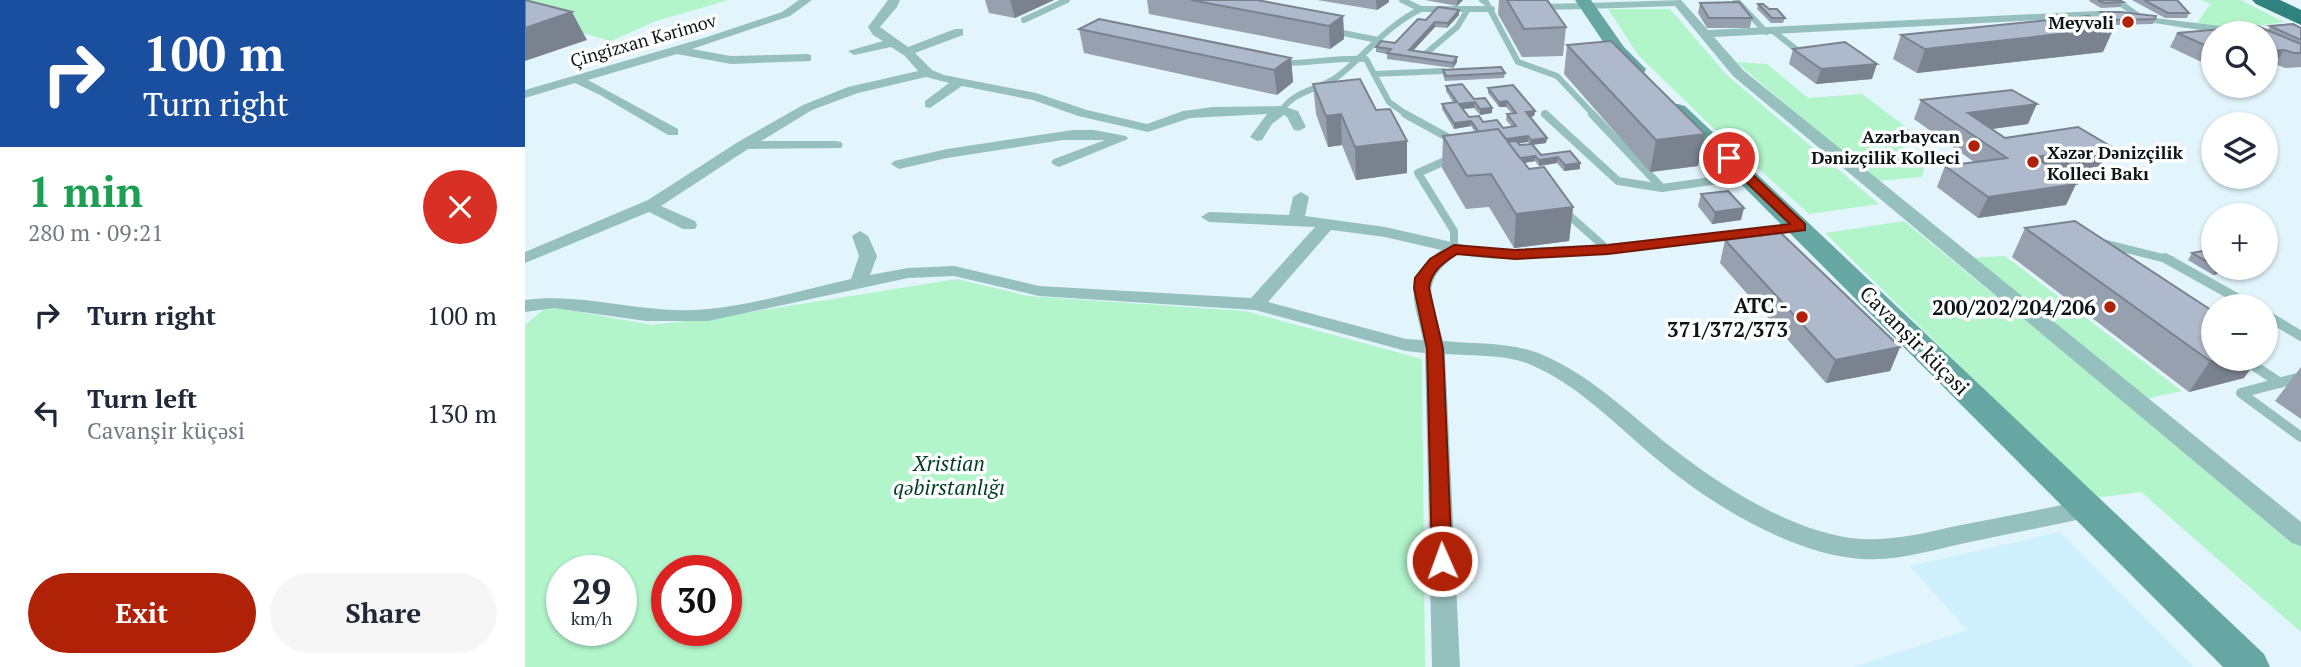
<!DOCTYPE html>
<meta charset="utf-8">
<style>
:root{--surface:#fff;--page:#f6f6f7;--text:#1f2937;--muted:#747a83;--accent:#af2207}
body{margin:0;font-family:"PT Serif",serif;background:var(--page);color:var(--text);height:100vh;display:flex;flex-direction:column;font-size:26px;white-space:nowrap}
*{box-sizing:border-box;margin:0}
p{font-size:23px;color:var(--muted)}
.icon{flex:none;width:38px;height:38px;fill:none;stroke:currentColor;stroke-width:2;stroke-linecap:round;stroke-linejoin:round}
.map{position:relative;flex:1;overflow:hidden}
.panel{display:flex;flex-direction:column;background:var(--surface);width:525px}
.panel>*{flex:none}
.banner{background:#1a4fa0;color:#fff;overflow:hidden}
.controls{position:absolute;left:1676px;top:21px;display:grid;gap:14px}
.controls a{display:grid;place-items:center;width:77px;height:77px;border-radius:50%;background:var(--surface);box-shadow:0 2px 5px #0004;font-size:35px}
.speed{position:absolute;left:21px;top:555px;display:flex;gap:14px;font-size:35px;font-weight:700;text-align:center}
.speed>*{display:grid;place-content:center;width:91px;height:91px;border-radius:50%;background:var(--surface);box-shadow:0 2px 5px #0004;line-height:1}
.speed small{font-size:18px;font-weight:400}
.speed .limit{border:10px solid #d22;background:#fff;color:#111}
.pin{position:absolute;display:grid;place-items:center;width:60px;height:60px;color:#fff;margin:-30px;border:4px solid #fff;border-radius:50%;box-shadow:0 2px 7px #0007}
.me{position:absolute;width:77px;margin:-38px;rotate:358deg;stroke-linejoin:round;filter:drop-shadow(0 0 5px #0008)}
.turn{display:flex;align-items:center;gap:24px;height:147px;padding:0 28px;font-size:32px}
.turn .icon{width:91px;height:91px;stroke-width:2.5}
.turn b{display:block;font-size:49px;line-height:60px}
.round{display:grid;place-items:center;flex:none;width:74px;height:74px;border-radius:37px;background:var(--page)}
.summary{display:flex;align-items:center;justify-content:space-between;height:119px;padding:0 28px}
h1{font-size:42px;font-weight:600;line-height:52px;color:#1e9e55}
.button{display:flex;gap:14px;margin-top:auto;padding:14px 28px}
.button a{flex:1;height:80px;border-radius:42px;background:var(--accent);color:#fff;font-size:28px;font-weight:600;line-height:80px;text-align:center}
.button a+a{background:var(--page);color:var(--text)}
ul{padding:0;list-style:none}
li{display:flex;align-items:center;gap:21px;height:98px;padding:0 28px}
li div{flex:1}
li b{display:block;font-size:26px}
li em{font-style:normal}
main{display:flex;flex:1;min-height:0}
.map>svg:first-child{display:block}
</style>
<main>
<section class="panel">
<div class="banner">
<div class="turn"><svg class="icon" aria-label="right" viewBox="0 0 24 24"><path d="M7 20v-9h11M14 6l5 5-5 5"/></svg><div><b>100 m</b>Turn right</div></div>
</div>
<div class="summary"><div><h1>1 min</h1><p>280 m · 09:21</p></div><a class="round" style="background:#d93025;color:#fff"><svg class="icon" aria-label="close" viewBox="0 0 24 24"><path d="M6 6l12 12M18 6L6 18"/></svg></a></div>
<ul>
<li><svg class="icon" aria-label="right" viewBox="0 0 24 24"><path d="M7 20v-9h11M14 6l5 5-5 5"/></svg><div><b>Turn right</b></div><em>100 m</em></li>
<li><svg class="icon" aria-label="left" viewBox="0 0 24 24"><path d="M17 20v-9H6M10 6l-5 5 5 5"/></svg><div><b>Turn left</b><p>Cavanşir küçəsi</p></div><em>130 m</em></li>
</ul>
<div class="button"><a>Exit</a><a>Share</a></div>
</section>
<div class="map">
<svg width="1776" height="667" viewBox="0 0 1776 667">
<rect width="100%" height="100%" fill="#e2f5fd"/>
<!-- built -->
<polygon fill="#cff0fd" points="1535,532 1669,667 1328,667 1442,630 1385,566"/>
<!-- green -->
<g fill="#b2f5cb" fill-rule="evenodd">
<polygon points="0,0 204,0 131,21 86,41 0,17"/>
<polygon points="1676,0 1716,0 1759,22 1710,29 1672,23 1685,4"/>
<polygon points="1083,9 1145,9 1202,75 1354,204 1284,214 1186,126 1113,55"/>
<polygon points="1211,62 1242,64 1283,98 1337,94 1389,133 1361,135 1401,162 1397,177 1352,181"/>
<polygon points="1379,221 1776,546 1776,632 1616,492 1569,498 1300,233"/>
<polygon points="1480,256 1657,391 1620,399 1443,258"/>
<path d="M432,279L503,296L720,311L897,359L900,667H0V325L23,306L127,325L201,316ZM37,570H96V630H37ZM142,570H201V630H142Z"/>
</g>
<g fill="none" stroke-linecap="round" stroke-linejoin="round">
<!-- lane-far2 -->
<g stroke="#96c0bd" stroke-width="6">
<polyline points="877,0 896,9 967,9"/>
<polyline points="957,0 961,2 993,62 1032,76 1069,115"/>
<polyline points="1211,0 1241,32"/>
<polyline points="1591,0 1612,15"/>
<polyline points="1014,7 1062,6"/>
<polyline points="499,20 542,0"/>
<polyline points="808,31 853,40"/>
<polyline points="1248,31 1276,53 1283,54"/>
<polyline points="899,55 932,27 943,9"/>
<path d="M754,63C783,64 812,57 841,59L864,102L882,115"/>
<polyline points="849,74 918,71"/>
<path d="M757,110C770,90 794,90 812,77C841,55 862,25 896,9"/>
</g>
<!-- lane-far1 -->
<g stroke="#96c0bd" stroke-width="8">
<polyline points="880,114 931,142"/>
<polyline points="1020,114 1093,181 1137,188 1222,176"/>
<polyline points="1067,114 1137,188"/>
<polyline points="929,157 893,173 929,231 929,249"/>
<polyline points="1038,210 1082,249"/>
<polyline points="1577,243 1646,260"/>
</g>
<!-- lane -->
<g stroke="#96c0bd" stroke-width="10">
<polyline points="1640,258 1726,306"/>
<polyline points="1741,315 1776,336"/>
<polyline points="1719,359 1755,383"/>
<polyline points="1776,377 1716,393 1776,437"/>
</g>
<!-- street -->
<g fill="#96c0bd" fill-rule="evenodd">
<polygon points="274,0 287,0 265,16 167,49 206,56 282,54 286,55 286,61 206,64 152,54 63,80 153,129 153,135 143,135 75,95 50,83 0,98 0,90 179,38 257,12"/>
<polygon points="363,0 375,0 372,7 355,27 383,47 430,29 438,29 438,35 390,53 407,70 419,75 511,93 562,110 622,124 658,111 688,107 757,106 773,111 781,127 774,131 769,130 762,117 759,115 747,124 737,140 732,141 725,137 742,114 665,118 623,132 553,116 508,100 437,86 405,108 400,107 400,101 424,83 401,77 333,93 287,110 236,141 311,141 316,142 318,145 316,148 223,149 136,206 170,221 172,225 170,229 158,229 124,212 0,263 0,252 123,200 213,142 278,105 323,87 393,71 380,56 366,47 329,55 323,51 358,41 348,35 343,27"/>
<path d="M1156,0L1183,30L1573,11L1720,29L1721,33C1671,33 1623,19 1573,17L1189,37L1218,70L1776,522V546L1767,543L1208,76L1150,6L1062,9L1056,6L1062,3Z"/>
<polygon points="548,130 569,130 601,136 603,139 534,167 529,165 526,162 529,159 580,140 538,140 422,158 374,169 366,164 369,161 422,149"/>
<path d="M776,192L784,197L780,216L860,227L953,248L990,249L1082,244L1282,223L1284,227L1282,231L1276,232C1198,241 1119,252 1041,256C1005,258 969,262 933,254C892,283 908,299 918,341C950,344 988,342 1018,355C1071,378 1109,419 1155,454C1205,492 1273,534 1336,539C1367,541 1400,533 1431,526C1474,518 1518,509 1561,500L1569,503L1573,509L1569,515L1561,518C1518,527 1475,536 1431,545C1401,552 1369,561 1337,559C1270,555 1190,507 1139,465C1095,430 1057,386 1004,364C979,354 947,356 920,354L935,667H907L900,353L881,351L730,310L514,296L429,276L383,278L183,321H121L29,308L0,312V300C61,292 121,316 183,309C229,305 281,289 326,279L334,256L327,236L335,231L343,236L352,256L345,275L383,268L429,266L514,286L726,298L790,227L684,222L676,217L684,212L764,215L768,197ZM806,230L860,237L916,250C876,277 889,300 898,340L881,339L743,302Z"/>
</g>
<!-- secondary -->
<g fill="#66a7a3" fill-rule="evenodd">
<polygon points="1050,0 1066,0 1099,47 1121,69 1119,73 1105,73 1087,55"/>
<polygon points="1153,104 1160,106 1739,654 1745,667 1698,667 1146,114 1143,110 1146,106"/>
</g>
<!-- highway -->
<polygon fill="#2f827d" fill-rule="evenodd" points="1727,0 1755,0 1776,10 1776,25 1731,4"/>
</g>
<!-- wall -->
<g fill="#96a0af" fill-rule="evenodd">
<polygon points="460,0 529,0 490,18 464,13"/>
<polygon points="622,0 732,0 818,16 819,39 805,49 624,14"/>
<polygon points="792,0 864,0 864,2 852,10"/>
<polygon points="900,0 938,0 932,6"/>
<polygon points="974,0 1024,0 1022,1 1041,27 1038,56 997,57 973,14"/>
<polygon points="1565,0 1594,0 1598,2 1595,7 1576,8 1564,1"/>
<polygon points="1607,0 1652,0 1664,13 1662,18 1640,18"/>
<polygon points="1175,3 1227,18 1225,28 1182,28 1173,13"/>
<polygon points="1233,4 1260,18 1258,23 1246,23 1232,9"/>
<polygon points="1576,12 1630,19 1628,24 1587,25 1574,17"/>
<polygon points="934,15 922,28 910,27 888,51 932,57 932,62 928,68 862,59 862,54 851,52 851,47 870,43 901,20"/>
<polygon points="1745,26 1776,28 1776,67 1760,68 1750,64 1741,65 1741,33 1689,33 1689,68 1645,47 1652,33 1743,30"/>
<polygon points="554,29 766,58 768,82 752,95 559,53"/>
<polygon points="1376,35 1578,52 1392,73 1368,59"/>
<polygon points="1042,45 1173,166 1125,172 1039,74"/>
<polygon points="1268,49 1347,79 1291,84 1264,64"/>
<polygon points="918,70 980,73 979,78 920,81 918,75"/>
<polygon points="788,84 851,110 882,141 882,173 831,180 817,145 803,147 791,114"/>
<path d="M921,86L949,99L967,113L955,115L949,108L938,109L944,117L978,128L987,127L981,120L982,114L987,113L981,107H974L963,93V88L1010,111L1009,116L1005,117L1022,138L1021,143L1008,145L1016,155L1045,151L1055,163V169L1039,171L1032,163L1014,166L1010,161L999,163L1004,169L1048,207L1044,241L989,248L964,207L941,209L917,168L918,136L950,132L946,126L929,129L917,109V104L928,102L921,91ZM1003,142L1004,144L995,145L993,143Z"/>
<polygon points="1396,100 1503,124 1467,129 1480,138 1585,146 1575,166 1534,173 1551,184 1541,205 1453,218 1412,187 1420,166 1449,162 1389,119"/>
<polygon points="1176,194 1216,220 1187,224 1173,206"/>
<polygon points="1500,228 1719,378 1664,392 1487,257"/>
<polygon points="1200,240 1375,347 1365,371 1301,383 1195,263"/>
<polygon points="1689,249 1689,268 1714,268 1713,269 1688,275 1663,260 1667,253"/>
<polygon points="1776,367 1776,419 1750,401"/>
</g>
<!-- shaded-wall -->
<g fill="#7a828f">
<polygon points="485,0 529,0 490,18"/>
<polygon points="851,0 864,0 864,2 852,10"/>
<polygon points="933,0 938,0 932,6 932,1"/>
<polygon points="934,10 934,15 922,28 923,23"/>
<polygon points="47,12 62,40 0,61 0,28"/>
<polygon points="818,16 819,39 805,49 804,26"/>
<polygon points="910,22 910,27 884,55 884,50"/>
<polygon points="1589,28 1578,52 1392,73 1400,49"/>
<polygon points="1759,50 1750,64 1741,65 1741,51"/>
<polygon points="932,57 932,62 928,68 928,63"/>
<polygon points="766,58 768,82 752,95 749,70"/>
<polygon points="1352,64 1347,79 1291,84 1296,69"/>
<polygon points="982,101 981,107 974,107 974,102"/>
<polygon points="950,102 949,108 934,109 934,104"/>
<polygon points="1512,104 1503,124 1444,132 1443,113"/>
<polygon points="967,108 967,113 955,115 955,109"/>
<polygon points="1010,111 1009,116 1000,118 1001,112"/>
<polygon points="816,114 817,145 803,147 801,116"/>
<polygon points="946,121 946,126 929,129 929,123"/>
<polygon points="1180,134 1173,166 1125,172 1131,140"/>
<polygon points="1003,136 1003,142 966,147 961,142"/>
<polygon points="1022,138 1021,143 1005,145 1006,140"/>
<polygon points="882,141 882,173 831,180 830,147"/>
<polygon points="1585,146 1575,166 1501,178 1510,157"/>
<polygon points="1010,156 1010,161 994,164 995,158"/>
<polygon points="1033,157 1032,163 1014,166 1014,160"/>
<polygon points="1055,163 1055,169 1039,171 1040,165"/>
<polygon points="1551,184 1541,205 1453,218 1463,197"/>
<polygon points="1048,207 1044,241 989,248 991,214"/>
<polygon points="1219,208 1216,220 1187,224 1190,212"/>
<polygon points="1692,268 1714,268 1713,269 1688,275"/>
<polygon points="1375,347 1365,371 1301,383 1310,360"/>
<polygon points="1694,359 1733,359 1719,378 1664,392 1685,361"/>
</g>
<!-- building -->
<g fill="#aebacc" stroke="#7a828f" stroke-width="2">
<polygon points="0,0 47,12 0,28"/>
<polygon points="666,0 732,0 818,16 804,26"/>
<polygon points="982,0 1022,0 1041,27 999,29"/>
<polygon points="1573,0 1594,0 1598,2 1579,3"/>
<polygon points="1619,0 1652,0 1664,13 1643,13"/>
<polygon points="1214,2 1227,18 1184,18 1175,3"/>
<polygon points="1233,4 1238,4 1244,9 1252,9 1260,18 1247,18"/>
<polygon points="913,7 934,10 923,23 910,22 884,50 932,57 928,63 862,53 866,49 851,47 856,41 870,43 893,19 901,20"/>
<polygon points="1576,12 1595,12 1631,16 1630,19 1589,20"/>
<polygon points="1563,16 1589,28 1400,49 1376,35"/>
<polygon points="574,19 766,58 749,70 554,29"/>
<polygon points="1768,24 1776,28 1776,40 1745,26"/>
<polygon points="1732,26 1776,44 1776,53 1769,53 1759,50 1741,51 1741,33 1689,33 1689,49 1652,33"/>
<polygon points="1086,41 1180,134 1131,140 1042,45"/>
<polygon points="1320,42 1352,64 1296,69 1268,49"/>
<polygon points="976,67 980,73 921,76 918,70"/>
<polygon points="835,79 851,110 865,109 882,141 830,147 816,114 801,116 788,84"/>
<polygon points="937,84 949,99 960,98 967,108 955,109 950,102 934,104 944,117 954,116 958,122 972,120 978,128 991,126 982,114 991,113 982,101 974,102 963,88 988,85 1010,111 1001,112 1022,138 1006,140 1003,136 981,139 973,129 954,132 946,121 929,123 917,104 932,102 921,86"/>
<polygon points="1487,90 1512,104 1443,113 1480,138 1553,127 1585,146 1510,157 1551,184 1463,197 1420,166 1482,158 1396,100"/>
<polygon points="973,129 1004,169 1019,167 1048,207 991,214 966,174 942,176 918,136"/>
<polygon points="991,141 995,145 1007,144 1016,155 1045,151 1055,163 1040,165 1033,157 1014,160 1010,156 995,158 983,142"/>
<polygon points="1203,191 1219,208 1190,212 1176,194"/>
<polygon points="1550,221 1689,312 1689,359 1694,359 1685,361 1500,228"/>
<polygon points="1256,233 1375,347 1310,360 1200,240"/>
<polygon points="1689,249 1689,266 1667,253"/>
</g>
<!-- route -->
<path fill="#af2207" stroke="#721605" stroke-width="2" d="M1204,155L1208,156L1280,224V230L1083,254L990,259L932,254C918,263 906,271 904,288L918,349L927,561L924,567L917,569L910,567L907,561L902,349L889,288L890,278L905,259L929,245L990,250L1083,245L1265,224L1199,161L1198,158Z"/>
<!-- markers -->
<g fill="#af2207" stroke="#fff" stroke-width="2.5">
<circle cx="1603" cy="22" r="7"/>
<circle cx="1449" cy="146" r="7"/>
<circle cx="1508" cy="162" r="7"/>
<circle cx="1585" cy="307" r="7"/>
<circle cx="1277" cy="317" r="7"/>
</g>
<g text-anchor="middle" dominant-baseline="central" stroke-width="7" stroke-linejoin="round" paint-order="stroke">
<!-- far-poi labels -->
<g font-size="18" font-weight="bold" fill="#0d1518" stroke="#fff" text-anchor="end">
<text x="1589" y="22">Meyvəli</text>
<text x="1435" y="136">Azərbaycan<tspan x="1435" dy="21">Dənizçilik Kolleci</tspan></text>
<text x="1522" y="152" text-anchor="start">Xəzər Dənizçilik<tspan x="1522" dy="21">Kolleci Bakı</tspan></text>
</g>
<!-- far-street labels -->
<g font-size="18" fill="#0d1518" stroke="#fff">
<text transform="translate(118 40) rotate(-16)">Çingizxan Kərimov</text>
</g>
<!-- poi labels -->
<g font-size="21" font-weight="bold" fill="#0d1518" stroke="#fff" text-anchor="end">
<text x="1263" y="305">ATC -<tspan x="1263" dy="24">371/372/373</tspan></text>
<text x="1571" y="307">200/202/204/206</text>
</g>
<!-- street labels -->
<g font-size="21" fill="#0d1518" stroke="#fff">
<text transform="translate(1390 340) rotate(45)">Cavanşir küçəsi</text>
</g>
<!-- park labels -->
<g font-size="21" font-style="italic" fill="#013f23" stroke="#fff">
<text x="424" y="463">Xristian<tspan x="424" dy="24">qəbirstanlığı</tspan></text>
</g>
</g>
</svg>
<div class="controls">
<a><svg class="icon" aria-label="search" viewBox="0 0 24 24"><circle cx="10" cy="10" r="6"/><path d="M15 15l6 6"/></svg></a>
<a><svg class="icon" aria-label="layers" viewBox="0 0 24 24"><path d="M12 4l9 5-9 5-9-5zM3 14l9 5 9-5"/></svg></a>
<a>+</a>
<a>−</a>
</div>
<div class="speed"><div>29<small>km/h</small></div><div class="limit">30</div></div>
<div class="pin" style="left:1204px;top:158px;background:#d93025"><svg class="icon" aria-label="arrive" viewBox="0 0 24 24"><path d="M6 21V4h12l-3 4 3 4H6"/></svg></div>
<svg class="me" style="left:917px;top:561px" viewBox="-20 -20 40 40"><circle r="17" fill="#af2207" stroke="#fff" stroke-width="3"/><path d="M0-11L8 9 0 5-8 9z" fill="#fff"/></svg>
</div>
</main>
